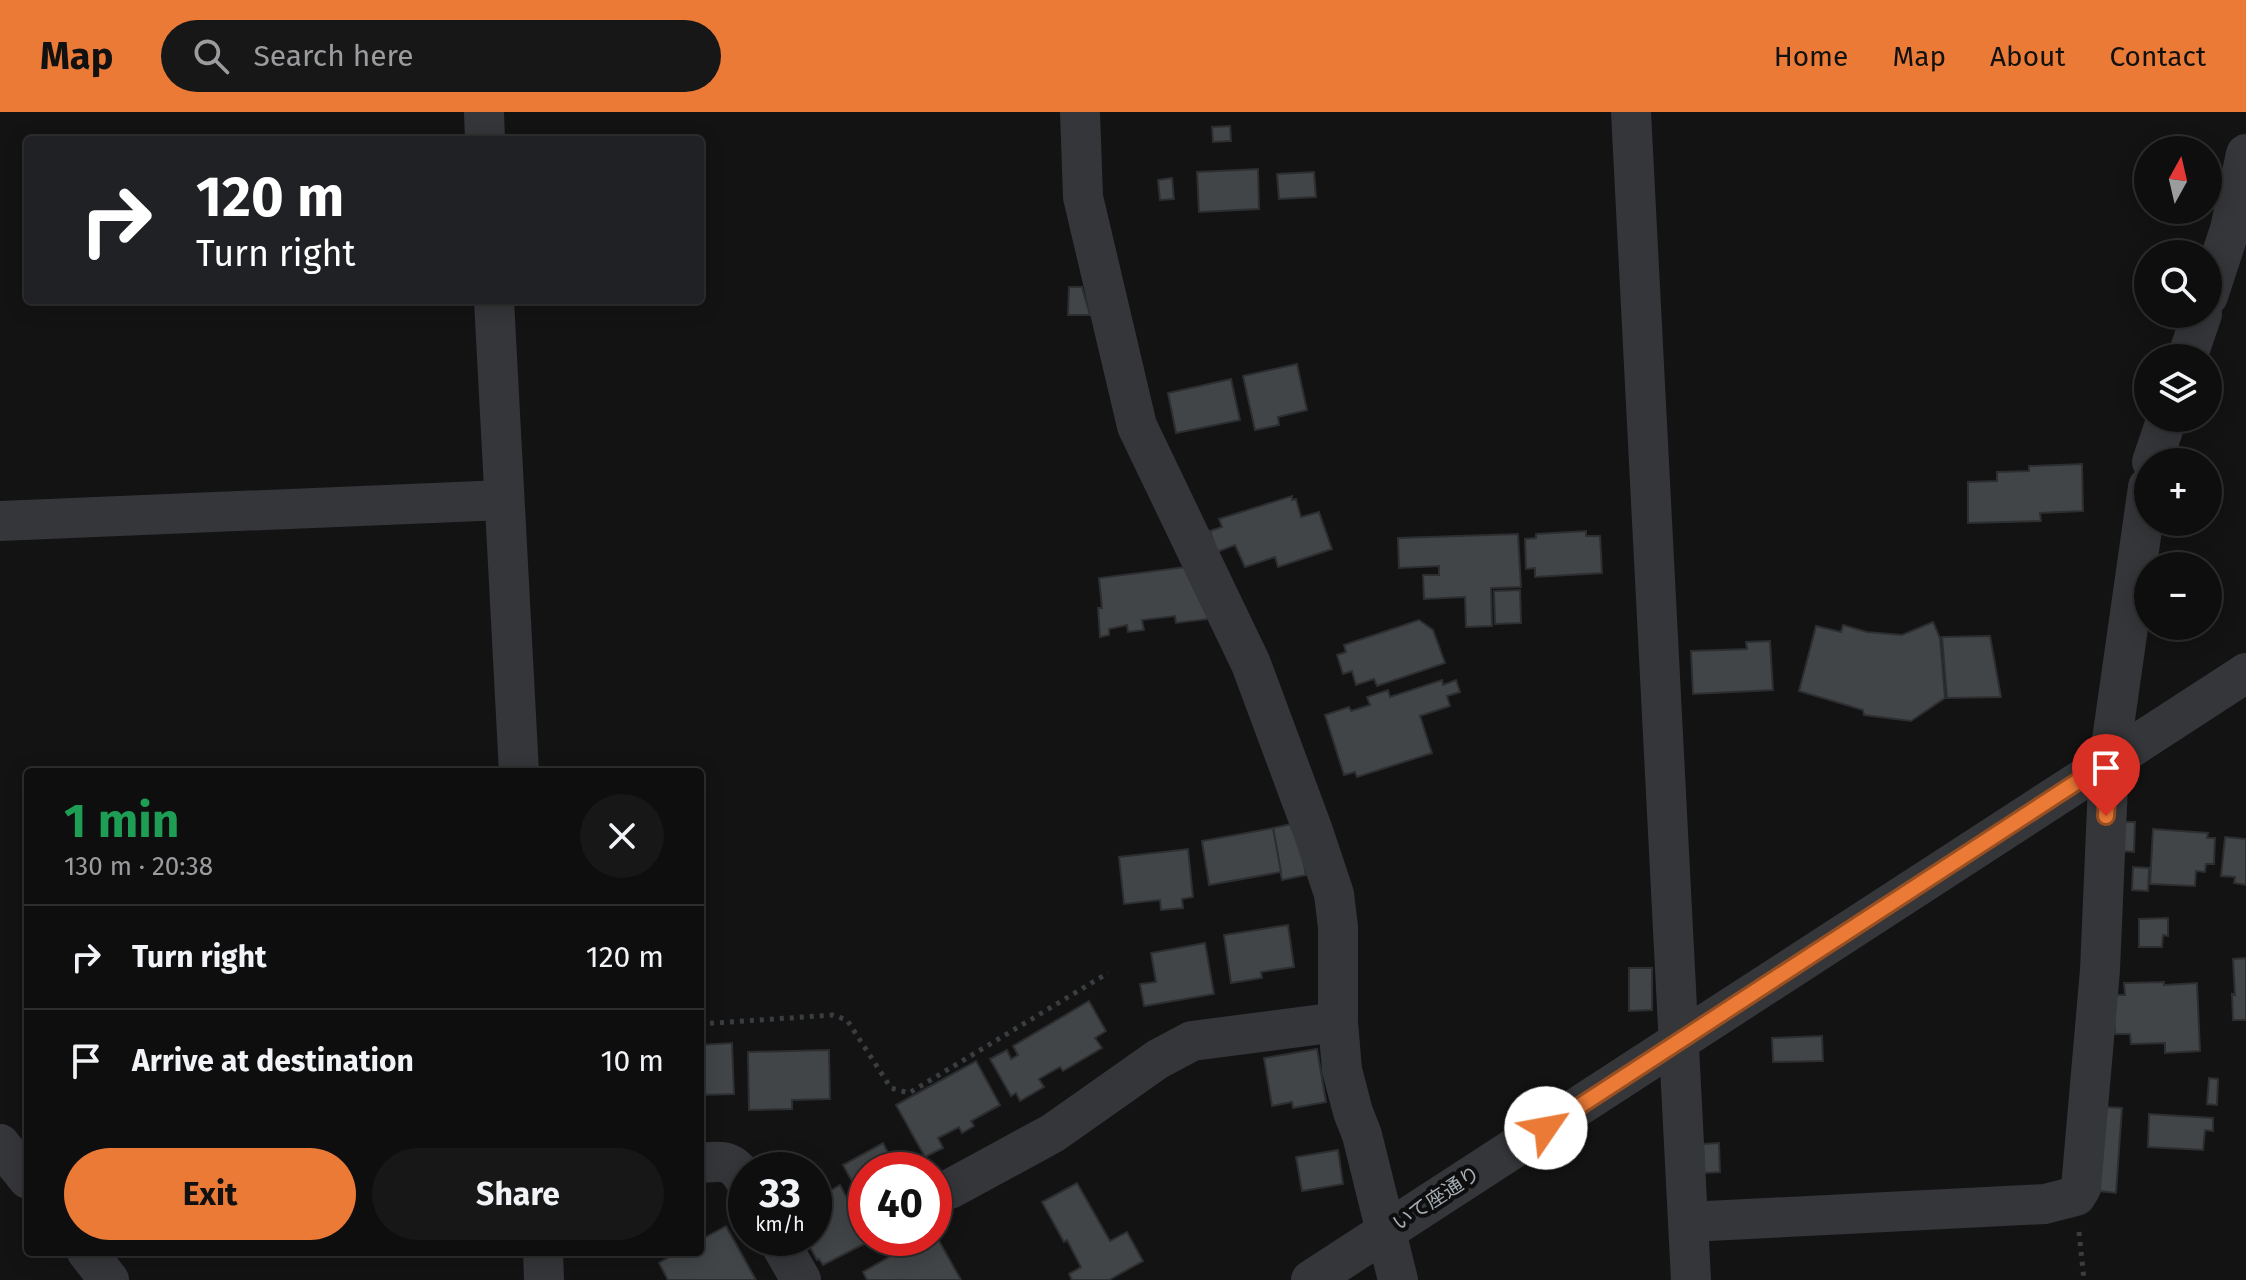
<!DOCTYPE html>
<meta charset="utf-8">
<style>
:root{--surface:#0e0e0f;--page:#171718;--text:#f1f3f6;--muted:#9b9c9e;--line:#2e2e2f;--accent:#ea7a35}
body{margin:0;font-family:"Fira Sans","Noto Sans JP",sans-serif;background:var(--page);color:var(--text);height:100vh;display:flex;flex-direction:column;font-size:30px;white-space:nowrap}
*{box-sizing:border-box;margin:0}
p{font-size:26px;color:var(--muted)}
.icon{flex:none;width:44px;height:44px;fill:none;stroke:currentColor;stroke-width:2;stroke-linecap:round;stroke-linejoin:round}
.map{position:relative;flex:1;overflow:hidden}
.drawer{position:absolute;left:24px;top:656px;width:680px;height:488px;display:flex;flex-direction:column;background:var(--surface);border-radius:8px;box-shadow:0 4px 20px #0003,0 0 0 2px var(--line)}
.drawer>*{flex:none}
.guide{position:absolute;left:24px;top:24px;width:680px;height:168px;border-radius:8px;box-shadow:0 4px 20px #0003,0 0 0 2px var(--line);background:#202124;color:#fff;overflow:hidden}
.needle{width:52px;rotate:8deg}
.tools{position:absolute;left:2134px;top:24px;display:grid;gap:16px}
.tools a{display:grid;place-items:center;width:88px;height:88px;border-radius:50%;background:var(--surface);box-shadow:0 4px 20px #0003,0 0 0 2px var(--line);font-size:40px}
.speed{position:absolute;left:728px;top:1040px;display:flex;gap:16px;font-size:40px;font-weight:700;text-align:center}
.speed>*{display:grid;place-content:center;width:104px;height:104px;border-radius:50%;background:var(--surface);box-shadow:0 4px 20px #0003,0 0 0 2px var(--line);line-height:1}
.speed small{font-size:20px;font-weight:400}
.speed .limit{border:12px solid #d22;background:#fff;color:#111}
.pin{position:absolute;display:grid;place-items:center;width:68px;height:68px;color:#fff;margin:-82px -34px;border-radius:50% 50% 50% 0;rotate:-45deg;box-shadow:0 0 8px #0007}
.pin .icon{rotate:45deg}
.me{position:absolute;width:88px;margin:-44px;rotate:57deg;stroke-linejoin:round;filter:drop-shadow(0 0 6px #0008)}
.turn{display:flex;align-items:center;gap:28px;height:168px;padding:0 40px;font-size:36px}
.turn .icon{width:104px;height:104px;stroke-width:2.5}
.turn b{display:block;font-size:56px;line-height:68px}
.round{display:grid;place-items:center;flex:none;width:84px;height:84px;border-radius:42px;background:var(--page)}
.headline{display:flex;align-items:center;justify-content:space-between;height:136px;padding:0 40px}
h1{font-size:48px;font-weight:700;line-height:60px;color:#1e9e55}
.primary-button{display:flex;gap:16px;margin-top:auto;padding:16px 40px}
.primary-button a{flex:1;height:92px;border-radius:48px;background:var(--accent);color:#111;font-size:32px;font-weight:700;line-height:92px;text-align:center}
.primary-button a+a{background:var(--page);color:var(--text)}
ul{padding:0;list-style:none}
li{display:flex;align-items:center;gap:24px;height:104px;padding:0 40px;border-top:2px solid var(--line)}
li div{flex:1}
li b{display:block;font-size:30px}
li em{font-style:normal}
header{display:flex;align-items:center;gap:48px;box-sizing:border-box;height:112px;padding:0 40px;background:var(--accent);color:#111}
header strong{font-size:38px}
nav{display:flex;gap:44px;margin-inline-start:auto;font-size:28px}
.search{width:560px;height:72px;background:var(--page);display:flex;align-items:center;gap:20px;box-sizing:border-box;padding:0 28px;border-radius:44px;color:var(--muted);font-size:30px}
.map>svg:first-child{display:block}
</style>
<header>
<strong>Map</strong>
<div class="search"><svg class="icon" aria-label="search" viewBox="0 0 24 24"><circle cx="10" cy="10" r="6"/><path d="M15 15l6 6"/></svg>Search here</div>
<nav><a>Home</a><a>Map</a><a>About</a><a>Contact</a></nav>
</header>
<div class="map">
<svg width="2246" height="1168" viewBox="0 0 2246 1168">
<rect width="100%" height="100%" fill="#131314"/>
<!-- building -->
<g fill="#424547" stroke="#2d2e30" stroke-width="2">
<polygon points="1230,14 1231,29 1213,30 1212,15"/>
<polygon points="1258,57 1259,97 1199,100 1197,60"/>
<polygon points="1314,60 1316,85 1279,87 1277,62"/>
<polygon points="1172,66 1174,87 1160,88 1158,68"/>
<polygon points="1069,175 1082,175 1090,203 1068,203"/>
<polygon points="1297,252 1307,298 1278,305 1279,313 1255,318 1243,264"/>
<polygon points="1231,267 1240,308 1176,321 1168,281"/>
<polygon points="2082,352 2083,399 2040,401 2041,409 1968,411 1968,370 1997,369 1997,360 2029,359 2029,354"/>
<polygon points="1292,384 1292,388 1296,387 1301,405 1319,400 1332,437 1278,455 1275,445 1245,455 1235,433 1217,440 1210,419 1222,415 1219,407"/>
<polygon points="1586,419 1586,424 1600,424 1602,461 1535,465 1535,456 1526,457 1525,427 1536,426 1536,422"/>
<polygon points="1518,422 1521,475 1491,476 1492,514 1466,515 1465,485 1424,487 1423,463 1439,463 1439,454 1399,456 1398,426"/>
<polygon points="1185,455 1209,507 1176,511 1175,504 1142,508 1144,518 1128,520 1127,513 1109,517 1109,523 1100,525 1098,496 1102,496 1099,466"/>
<polygon points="1520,478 1521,511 1495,512 1494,479"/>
<polygon points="1419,508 1433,518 1445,551 1377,574 1374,567 1356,573 1352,559 1343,562 1337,543 1346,540 1344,533"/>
<polygon points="1933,510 1940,526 1945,586 1911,609 1864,603 1863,598 1799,579 1816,514 1841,520 1843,513 1867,520 1902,523"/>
<polygon points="1990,524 2001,585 1947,586 1942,525"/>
<polygon points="1770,529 1773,578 1693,582 1691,539 1747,537 1746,530"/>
<polygon points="1442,568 1443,573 1456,568 1460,580 1447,584 1450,594 1420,604 1432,641 1357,665 1355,660 1344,663 1325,603 1349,595 1351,599 1370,593 1367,585 1388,578 1390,585"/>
<polygon points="2122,710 2135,710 2134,740 2122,739"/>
<polygon points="1296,711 1306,763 1282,768 1273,716"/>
<polygon points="1273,716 1281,760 1209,773 1202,729"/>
<polygon points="2153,717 2208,721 2207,726 2215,726 2214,752 2206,752 2205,760 2196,759 2195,774 2150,772"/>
<polygon points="2225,725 2246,727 2246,773 2234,771 2235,765 2221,764"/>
<polygon points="1188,737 1193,785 1182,787 1183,796 1161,798 1160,788 1124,792 1119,745"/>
<polygon points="2133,755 2149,756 2148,779 2132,778"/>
<polygon points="2168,806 2168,824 2163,823 2162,835 2139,835 2139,807"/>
<polygon points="1288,813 1294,855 1261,860 1262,866 1231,871 1224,823"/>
<polygon points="1205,831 1214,882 1144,894 1140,872 1156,870 1151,841"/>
<polygon points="2246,846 2246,908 2233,908 2232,882 2235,883 2233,847"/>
<polygon points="1629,856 1652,856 1652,898 1629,899"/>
<polygon points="2164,870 2164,873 2197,871 2200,939 2165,941 2165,931 2131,932 2130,922 2115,922 2113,883 2125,883 2124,871"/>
<polygon points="1089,889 1106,919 1095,926 1102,936 1063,959 1060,955 1039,967 1044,975 1020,989 1016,981 1011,984 990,947 1007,938 1011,947 1018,943 1013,934"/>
<polygon points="1822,924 1823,949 1773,950 1772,926"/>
<polygon points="732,931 734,982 700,983 700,933"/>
<polygon points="1317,937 1326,990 1293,996 1292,990 1272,994 1264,946"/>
<polygon points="829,938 830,987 792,988 792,997 749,998 748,940"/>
<polygon points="976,949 1000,993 971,1009 974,1014 962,1021 959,1015 938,1026 943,1036 925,1045 896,993"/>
<polygon points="2209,966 2218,967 2217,993 2207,992"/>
<polygon points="2105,995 2122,996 2116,1081 2099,1079"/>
<polygon points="2149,1002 2213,1006 2213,1019 2205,1018 2203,1038 2148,1035"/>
<polygon points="883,1031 897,1058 866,1058 866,1095 843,1053"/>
<polygon points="1719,1031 1720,1060 1704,1061 1703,1032"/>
<polygon points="1338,1038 1343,1072 1302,1079 1296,1045"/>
<polygon points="1077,1071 1110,1129 1127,1120 1143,1149 1109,1168 1072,1168 1069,1162 1081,1155 1067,1128 1064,1130 1042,1090"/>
<polygon points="840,1073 865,1120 861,1122 866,1131 823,1153 819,1147 817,1148 805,1126 814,1126 814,1088"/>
<polygon points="726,1114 756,1168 668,1168 659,1151 678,1140 700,1140 700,1128"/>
<polygon points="934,1120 961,1168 867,1168 863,1160 922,1126 934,1126"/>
</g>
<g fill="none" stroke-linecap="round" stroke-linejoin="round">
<!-- path -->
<g stroke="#3a3e40" stroke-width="5" stroke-dasharray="4 6" stroke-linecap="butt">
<polyline points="700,912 833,903 847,908 891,976 909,981 1108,861"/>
<polyline points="2079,1120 2084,1168"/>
</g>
<!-- minor -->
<g stroke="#343639" stroke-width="40">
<polyline points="484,0 485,28"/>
<polyline points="1080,0 1083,85 1137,314 1251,552 1313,719 1334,782 1338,815 1338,910 1342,958 1353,1000 1362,1023 1398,1168"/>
<polyline points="1631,0 1691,1168"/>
<polyline points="2208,184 2230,117 2246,42"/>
<polyline points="494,188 519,660"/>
<polyline points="2187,246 2202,202"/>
<polyline points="2152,350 2167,306"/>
<polyline points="0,409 504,388"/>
<polyline points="0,1032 28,1067"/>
<path d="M700,1051C724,1049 733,1047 746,1070"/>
<polyline points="950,1077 1053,1021 1158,947 1192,929 1338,910"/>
<polyline points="1688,1110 2045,1092 2076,1084 2081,1076 2100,858 2109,649 2148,375"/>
<polyline points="777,1126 801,1168"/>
<polyline points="87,1140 109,1168"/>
<polyline points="543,1140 544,1168"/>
<polyline points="1311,1168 2246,561"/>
</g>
</g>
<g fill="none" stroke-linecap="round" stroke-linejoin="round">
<defs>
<polyline id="route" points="1546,1016 2109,649 2106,704"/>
</defs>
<!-- route casing -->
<use href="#route" stroke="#984f22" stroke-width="20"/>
<!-- route -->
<use href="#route" stroke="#ea7a35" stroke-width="14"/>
</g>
<g text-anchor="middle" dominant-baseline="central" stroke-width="8" stroke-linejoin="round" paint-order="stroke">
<!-- street labels -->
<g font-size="20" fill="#a5aeb4" stroke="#0e0e0f">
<text transform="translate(1436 1086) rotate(-33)">いて座通り</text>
</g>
</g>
</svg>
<div class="tools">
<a><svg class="needle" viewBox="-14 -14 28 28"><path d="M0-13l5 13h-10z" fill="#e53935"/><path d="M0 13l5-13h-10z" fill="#9b9c9e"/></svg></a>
<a><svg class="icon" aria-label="search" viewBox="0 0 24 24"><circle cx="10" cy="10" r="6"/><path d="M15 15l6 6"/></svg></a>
<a><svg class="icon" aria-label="layers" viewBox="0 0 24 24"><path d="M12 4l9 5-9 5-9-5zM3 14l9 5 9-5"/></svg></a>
<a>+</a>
<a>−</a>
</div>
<div class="speed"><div>33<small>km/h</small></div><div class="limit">40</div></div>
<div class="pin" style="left:2106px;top:704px;background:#d93025"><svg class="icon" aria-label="arrive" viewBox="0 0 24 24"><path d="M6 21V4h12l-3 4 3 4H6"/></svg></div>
<svg class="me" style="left:1546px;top:1016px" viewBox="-20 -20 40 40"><circle r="19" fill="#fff"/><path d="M0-13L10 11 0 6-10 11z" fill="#ea7a35"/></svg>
<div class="guide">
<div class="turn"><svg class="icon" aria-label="right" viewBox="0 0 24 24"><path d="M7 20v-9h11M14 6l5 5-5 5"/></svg><div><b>120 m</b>Turn right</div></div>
</div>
<section class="drawer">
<div class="headline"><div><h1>1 min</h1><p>130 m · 20:38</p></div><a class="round"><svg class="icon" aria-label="close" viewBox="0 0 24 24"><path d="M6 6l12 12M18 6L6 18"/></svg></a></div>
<ul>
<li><svg class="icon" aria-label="right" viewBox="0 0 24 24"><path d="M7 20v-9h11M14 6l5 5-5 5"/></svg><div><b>Turn right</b></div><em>120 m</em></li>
<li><svg class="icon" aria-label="arrive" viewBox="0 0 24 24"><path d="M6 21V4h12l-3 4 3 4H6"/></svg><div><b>Arrive at destination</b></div><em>10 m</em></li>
</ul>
<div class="primary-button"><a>Exit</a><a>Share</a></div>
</section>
</div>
